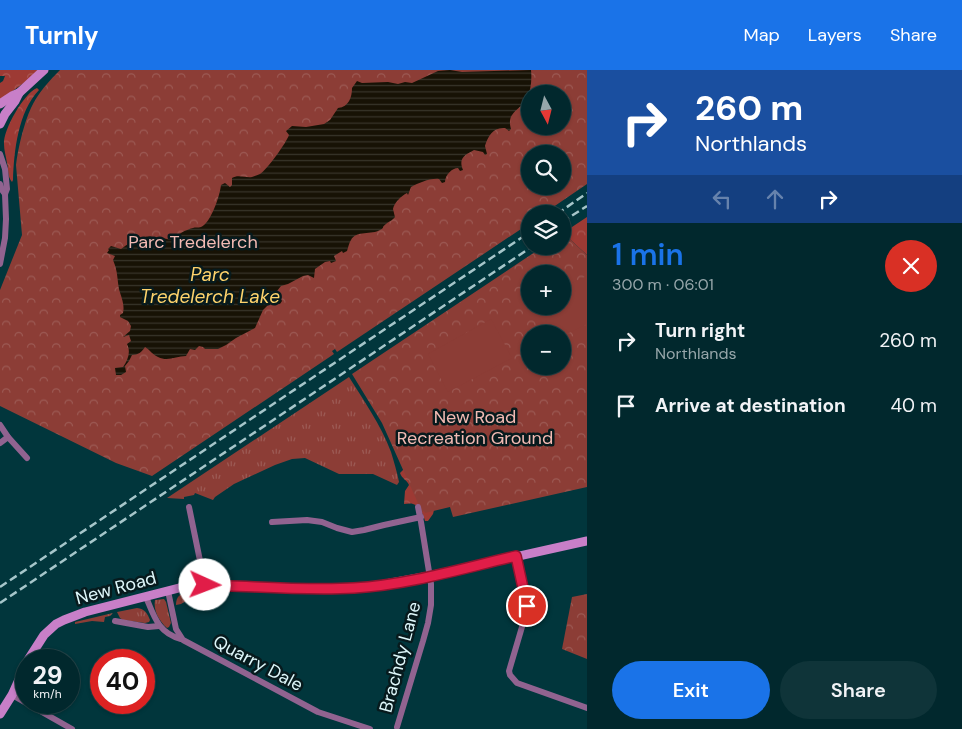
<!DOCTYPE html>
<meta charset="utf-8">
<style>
:root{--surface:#01282d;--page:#0f3439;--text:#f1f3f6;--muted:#96a6aa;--line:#234449;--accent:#1a73e8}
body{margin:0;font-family:"DM Sans",sans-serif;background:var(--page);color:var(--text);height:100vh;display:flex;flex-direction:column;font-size:19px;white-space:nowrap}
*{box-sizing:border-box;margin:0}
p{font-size:16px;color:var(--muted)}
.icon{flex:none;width:28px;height:28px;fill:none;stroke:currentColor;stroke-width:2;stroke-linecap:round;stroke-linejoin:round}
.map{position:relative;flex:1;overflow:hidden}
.details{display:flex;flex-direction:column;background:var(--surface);width:375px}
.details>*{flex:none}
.hud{background:#1a4fa0;color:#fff;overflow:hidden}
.needle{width:32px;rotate:173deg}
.fabs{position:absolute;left:521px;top:15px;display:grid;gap:10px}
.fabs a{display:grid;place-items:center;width:50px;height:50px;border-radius:50%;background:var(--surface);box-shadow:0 1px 4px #0004,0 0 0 1px var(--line);font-size:25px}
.speed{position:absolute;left:15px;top:579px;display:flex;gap:10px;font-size:25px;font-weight:700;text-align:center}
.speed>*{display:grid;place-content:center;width:65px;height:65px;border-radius:50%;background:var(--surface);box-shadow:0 1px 4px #0004,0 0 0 1px var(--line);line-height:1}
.speed small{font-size:12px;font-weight:400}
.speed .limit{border:8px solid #d22;background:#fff;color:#111}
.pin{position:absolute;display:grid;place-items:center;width:42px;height:42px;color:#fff;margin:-21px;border:2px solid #fff;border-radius:50%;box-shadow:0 1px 5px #0007}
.me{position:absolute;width:55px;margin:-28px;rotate:92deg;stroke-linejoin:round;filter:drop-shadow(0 0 4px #0008)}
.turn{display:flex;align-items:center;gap:18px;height:105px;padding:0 25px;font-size:22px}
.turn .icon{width:65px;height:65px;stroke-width:2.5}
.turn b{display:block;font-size:35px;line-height:42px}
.lanes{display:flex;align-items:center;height:48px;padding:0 25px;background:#0003;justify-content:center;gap:25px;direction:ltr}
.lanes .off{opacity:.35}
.round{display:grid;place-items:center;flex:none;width:52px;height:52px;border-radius:26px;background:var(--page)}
.headline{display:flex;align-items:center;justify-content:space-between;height:85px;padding:0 25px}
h1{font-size:30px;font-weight:600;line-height:38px;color:var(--accent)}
.cta{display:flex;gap:10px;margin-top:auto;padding:10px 25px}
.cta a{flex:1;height:58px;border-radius:30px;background:var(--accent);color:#fff;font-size:20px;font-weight:600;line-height:58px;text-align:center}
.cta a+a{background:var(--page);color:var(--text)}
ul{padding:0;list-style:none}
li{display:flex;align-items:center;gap:15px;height:65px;padding:0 25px}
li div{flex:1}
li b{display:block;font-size:19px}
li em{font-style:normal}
header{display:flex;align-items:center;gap:30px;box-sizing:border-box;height:70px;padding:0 25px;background:var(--accent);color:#fff}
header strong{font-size:24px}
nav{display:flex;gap:28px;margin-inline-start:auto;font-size:18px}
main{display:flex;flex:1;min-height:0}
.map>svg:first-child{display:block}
</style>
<header>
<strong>Turnly</strong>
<nav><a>Map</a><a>Layers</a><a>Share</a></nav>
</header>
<main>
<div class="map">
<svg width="587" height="659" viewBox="0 0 587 659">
<defs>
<pattern id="grass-tufts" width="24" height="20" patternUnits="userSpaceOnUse" patternTransform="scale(1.25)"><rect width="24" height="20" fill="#8c3d36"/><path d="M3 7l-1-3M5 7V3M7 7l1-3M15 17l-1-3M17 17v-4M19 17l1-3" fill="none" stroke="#9c5a54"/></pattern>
<pattern id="forest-crowns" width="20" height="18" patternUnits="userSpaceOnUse" patternTransform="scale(1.25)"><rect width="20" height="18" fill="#9d3a34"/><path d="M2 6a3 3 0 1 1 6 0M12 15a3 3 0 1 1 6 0" fill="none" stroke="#aa5752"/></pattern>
<pattern id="park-crowns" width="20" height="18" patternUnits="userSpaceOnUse" patternTransform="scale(1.25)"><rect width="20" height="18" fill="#8c3d36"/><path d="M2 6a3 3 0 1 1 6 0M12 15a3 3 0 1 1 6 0" fill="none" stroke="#9c5a54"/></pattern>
<pattern id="water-rules" width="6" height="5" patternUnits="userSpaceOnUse" patternTransform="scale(1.25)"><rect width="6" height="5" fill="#171205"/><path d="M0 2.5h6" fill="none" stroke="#38352a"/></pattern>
</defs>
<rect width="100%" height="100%" fill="#01363c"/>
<!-- grass -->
<g fill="url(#grass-tufts)">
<path d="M349,307C364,331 381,355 391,382C394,392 397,402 399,412L397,415L373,404H339L305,388L292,389L275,395L234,414L215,427L213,430L195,423L194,425L184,427V429L167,428Z"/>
<path d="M184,523L198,524L181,534L176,535C176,529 178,525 184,523Z"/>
<path d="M164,529L166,532L171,553L169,557L167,558C159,551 153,540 155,530Z"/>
<path d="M137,538C145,539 147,543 150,550L149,552L145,553L123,550L120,548L117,542Z"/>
<polygon points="113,543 110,546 105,547 104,552 92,551 75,554 75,552"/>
</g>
<!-- forest -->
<g fill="url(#forest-crowns)">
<polygon points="0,0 39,0 28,10 0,30 0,13 3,11 5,6 0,6"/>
<path d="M37,18L39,20C18,42 14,81 13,110L12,112C7,106 9,100 7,93C6,87 4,80 4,74C3,60 24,23 37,18Z"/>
<polygon points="587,147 587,185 563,163"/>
<path d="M404,399L434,440L433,444L428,451H425C424,446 419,435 413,434C410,433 407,434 404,434L405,421L409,415C407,410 402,409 400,403Z"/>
</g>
<!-- park -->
<g fill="url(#park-crowns)" fill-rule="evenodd">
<path d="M60,0H587V114L543,144H530V153L337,282L335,279L332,281L334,284L152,406L116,393L0,336V220L22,165L16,95C18,78 24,53 31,38C38,23 49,11 60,0ZM530,24H562V56H530ZM530,84H562V116H530Z"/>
<path d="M563,163L587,185V417L453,447L450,437L425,443L424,441L422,442L382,353L352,304L544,176H562ZM530,204H562V236H530ZM530,264H562V296H530Z"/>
<polygon points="587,524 587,589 562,579 572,527"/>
</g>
<!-- pitch -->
<g fill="#8c3d36">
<polygon points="587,206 587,254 563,266 562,264 548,264 534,236 562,236 563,217"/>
<polygon points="491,249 512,288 448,322 428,284"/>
</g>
<!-- water -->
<path fill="url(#water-rules)" d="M450,0L462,2L531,0C532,10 531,20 527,28C520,41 506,42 511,59L509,61L505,58C493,57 488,66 485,76L487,84L485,85L483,82L474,80C465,85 458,88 463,100L460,101L458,98C452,98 445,105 445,112L442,113L439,109C430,108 419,113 411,117L408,125L407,123C401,126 394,133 393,139C393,139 395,147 395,147C392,151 389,151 386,154C380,159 386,156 380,160C372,165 356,160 351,170C349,173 348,178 347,181L343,183L342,181L334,186L336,191L331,193L330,191L325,192L315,199L314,208L308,205L303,206L288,214L281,216L277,221L282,231L280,234L275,233L268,235L263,240L255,258L236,268L226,275L218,279H205L203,277L199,276L195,280L190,279L186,286C176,286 168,292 158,287C153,285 150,280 145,277C142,282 138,285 132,285L129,291L125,296L126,302L121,305H116L115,298L123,297C128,290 131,282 127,274L131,271L129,265L123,267L130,261L131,256L128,251L120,247V245L123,243C125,234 121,227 119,219C117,208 118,202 113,190L115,186L107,183L109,180L108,179L111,176L121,179C126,175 138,168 144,167C148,165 167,169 173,170C178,164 185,160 193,158C195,157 198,158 201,157C211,153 220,125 221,115L225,113L230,117L232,115V108C238,104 245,108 252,107C255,106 257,105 260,104C267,100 286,73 289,65L286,61L292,56L306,57L324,54L330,50L338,38C349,37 352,27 352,18L357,11L362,13L388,12L398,14L405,12L412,13L438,1Z"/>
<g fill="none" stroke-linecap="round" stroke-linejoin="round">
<!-- street -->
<g stroke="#916390" stroke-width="6">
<polyline points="0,84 5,99 7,119 5,124 6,149 5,168 0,194"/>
<polyline points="0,114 2,120 5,124"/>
<polyline points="0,355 8,367 27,388"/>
<polyline points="0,373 8,367"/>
<polyline points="189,437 205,515"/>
<polyline points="272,452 307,450 322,452 337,458 352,462 364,460 384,455 421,447"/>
<polyline points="516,486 527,540 509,601 510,605 517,613 587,638"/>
<polyline points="168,521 176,559 183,570 318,642 370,659"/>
<path d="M146,527C154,546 158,563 181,569"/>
<polyline points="115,551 148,557 159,556"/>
<polyline points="12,625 72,659"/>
<polyline points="397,657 423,571 428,553 431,535 431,514 421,452 418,437"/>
</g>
<!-- secondary -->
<g stroke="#c87fc8" stroke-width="9">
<polyline points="0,34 12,26 19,23"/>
<polyline points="0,54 5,44 15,31 19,23 44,0"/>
<polyline points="28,590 44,565 56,554 64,550 85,542 179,518 205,515 322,519 369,517 429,506 587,471"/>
<polyline points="0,644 12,625 26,594"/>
</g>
<!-- rail -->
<g stroke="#a6c6ca" stroke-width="2.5" stroke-dasharray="8 4" stroke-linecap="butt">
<polyline points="557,144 587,123"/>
<polyline points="562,152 587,136"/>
<polyline points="0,517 530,162"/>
<polyline points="0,533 533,176"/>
</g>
</g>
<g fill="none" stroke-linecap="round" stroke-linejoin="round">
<defs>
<path id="route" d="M205,515C254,516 305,521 354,518C408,515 464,498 516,486L527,536"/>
</defs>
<!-- route casing -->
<use href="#route" stroke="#92132f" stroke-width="12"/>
<!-- route -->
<use href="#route" stroke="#e11d48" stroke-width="9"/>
</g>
<g text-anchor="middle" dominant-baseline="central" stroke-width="5" stroke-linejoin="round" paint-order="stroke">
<!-- park labels -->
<g font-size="18" fill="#f2bab3" stroke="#071a1d">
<text x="193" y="172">Parc Tredelerch</text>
<text x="475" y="347">New Road<tspan x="475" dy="21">Recreation Ground</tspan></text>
</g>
<!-- street labels -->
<g font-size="18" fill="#def7fa" stroke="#071a1d">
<text transform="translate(116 518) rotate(-15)">New Road</text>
<text transform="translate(400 587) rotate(-75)">Brachdy Lane</text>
<text transform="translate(258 593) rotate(28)">Quarry Dale</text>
</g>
<!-- water labels -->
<g font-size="19" font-style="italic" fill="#fed36c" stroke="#071a1d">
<text x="210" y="204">Parc<tspan x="210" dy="22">Tredelerch Lake</tspan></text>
</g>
</g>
</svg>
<div class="fabs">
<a><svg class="needle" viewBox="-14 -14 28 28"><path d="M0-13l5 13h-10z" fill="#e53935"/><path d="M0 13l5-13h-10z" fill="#96a6aa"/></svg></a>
<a><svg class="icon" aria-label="search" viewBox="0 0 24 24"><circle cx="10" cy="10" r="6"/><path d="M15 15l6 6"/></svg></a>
<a><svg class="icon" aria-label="layers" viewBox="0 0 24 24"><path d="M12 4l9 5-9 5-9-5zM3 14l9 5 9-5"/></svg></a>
<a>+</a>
<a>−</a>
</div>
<div class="speed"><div>29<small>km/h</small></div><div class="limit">40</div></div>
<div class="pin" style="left:527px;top:536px;background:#d93025"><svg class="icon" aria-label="arrive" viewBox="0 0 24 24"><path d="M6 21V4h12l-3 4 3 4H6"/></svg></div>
<svg class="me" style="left:205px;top:515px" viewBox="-20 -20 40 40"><circle r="19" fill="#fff"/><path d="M0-13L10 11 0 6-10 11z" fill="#e11d48"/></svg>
</div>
<section class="details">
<div class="hud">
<div class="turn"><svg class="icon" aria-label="right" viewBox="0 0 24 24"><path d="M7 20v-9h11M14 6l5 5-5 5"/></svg><div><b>260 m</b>Northlands</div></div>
<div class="lanes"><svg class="icon off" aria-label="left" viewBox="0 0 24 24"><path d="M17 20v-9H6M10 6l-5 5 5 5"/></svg><svg class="icon off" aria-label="ahead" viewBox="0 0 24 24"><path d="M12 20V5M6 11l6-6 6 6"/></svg><svg class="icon" aria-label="right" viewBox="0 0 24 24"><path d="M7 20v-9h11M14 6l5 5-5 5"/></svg></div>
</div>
<div class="headline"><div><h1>1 min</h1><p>300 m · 06:01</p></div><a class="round" style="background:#d93025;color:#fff"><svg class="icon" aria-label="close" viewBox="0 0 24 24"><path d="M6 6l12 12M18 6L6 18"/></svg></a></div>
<ul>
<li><svg class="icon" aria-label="right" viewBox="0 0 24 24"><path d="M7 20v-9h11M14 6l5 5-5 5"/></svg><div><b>Turn right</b><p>Northlands</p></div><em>260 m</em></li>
<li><svg class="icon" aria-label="arrive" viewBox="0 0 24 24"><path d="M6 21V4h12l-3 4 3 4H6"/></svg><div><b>Arrive at destination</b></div><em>40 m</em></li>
</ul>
<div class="cta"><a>Exit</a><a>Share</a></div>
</section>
</main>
